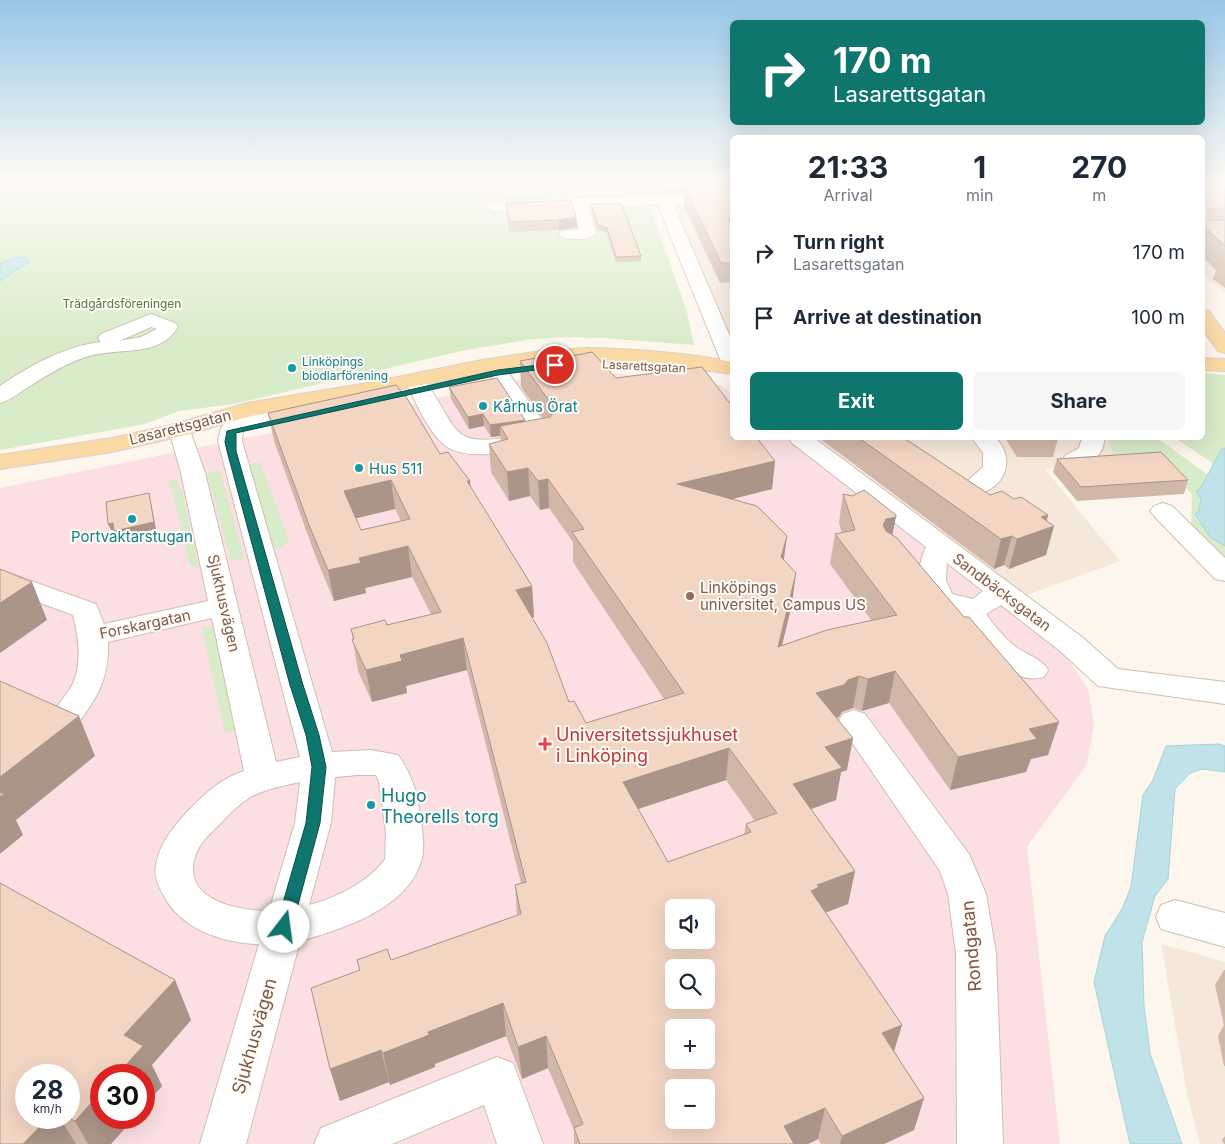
<!DOCTYPE html>
<meta charset="utf-8">
<style>
:root{--surface:#fff;--page:#f6f6f7;--text:#1f2937;--muted:#747a83;--accent:#0f766e}
body{margin:0;font-family:Inter,sans-serif;background:var(--page);color:var(--text);height:100vh;display:flex;flex-direction:column;font-size:19px;white-space:nowrap}
*{box-sizing:border-box;margin:0}
p{font-size:16px;color:var(--muted)}
.icon{flex:none;width:28px;height:28px;fill:none;stroke:currentColor;stroke-width:2;stroke-linecap:round;stroke-linejoin:round}
.map{position:relative;flex:1;overflow:hidden}
.details{position:absolute;left:730px;top:135px;width:475px;height:305px;display:flex;flex-direction:column;background:var(--surface);border-radius:8px;box-shadow:0 5px 20px #0002}
.details>*{flex:none}
.top-card{position:absolute;left:730px;top:20px;width:475px;height:105px;border-radius:8px;box-shadow:0 5px 20px #0002;background:#0f766e;color:#fff;overflow:hidden}
.controls{position:absolute;left:665px;top:899px;display:grid;gap:10px}
.controls a{display:grid;place-items:center;width:50px;height:50px;border-radius:8px;background:var(--surface);box-shadow:0 5px 20px #0002;font-size:25px}
.speed{position:absolute;left:15px;top:1064px;display:flex;gap:10px;font-size:25px;font-weight:700;text-align:center}
.speed>*{display:grid;place-content:center;width:65px;height:65px;border-radius:50%;background:var(--surface);box-shadow:0 5px 20px #0002;line-height:1}
.speed small{font-size:12px;font-weight:400}
.speed .limit{border:8px solid #d22;background:#fff;color:#111}
.pin{position:absolute;display:grid;place-items:center;width:42px;height:42px;color:#fff;margin:-21px;border:2px solid #fff;border-radius:50%;box-shadow:0 1px 5px #0007}
.me{position:absolute;width:55px;margin:-28px;rotate:15deg;stroke-linejoin:round;filter:drop-shadow(0 0 4px #0008)}
.turn{display:flex;align-items:center;gap:18px;height:105px;padding:0 20px;font-size:22px}
.turn .icon{width:65px;height:65px;stroke-width:2.5}
.turn b{display:block;font-size:35px;line-height:42px}
.eta{display:flex;justify-content:space-evenly;align-items:center;height:85px;text-align:center}
.eta b{font-size:30px;font-weight:700;line-height:35px}
.action{display:flex;gap:10px;margin-top:auto;padding:10px 20px}
.action a{flex:1;height:58px;border-radius:8px;background:var(--accent);color:#fff;font-size:20px;font-weight:700;line-height:58px;text-align:center}
.action a+a{background:var(--page);color:var(--text)}
ul{padding:0;list-style:none}
li{display:flex;align-items:center;gap:15px;height:65px;padding:0 20px}
li div{flex:1}
li b{display:block;font-size:19px}
li em{font-style:normal}
.map>svg:first-child{display:block}
</style>
<div class="map">
<svg width="1225" height="1144" viewBox="0 0 1225 1144">
<rect width="100%" height="100%" fill="#fdf6ec"/>
<!-- residential -->
<g fill="#f5e8da">
<polygon points="656,182 732,182 732,339 670,198 662,194"/>
<polygon points="1202,242 1225,242 1225,293 1203,275"/>
<polygon points="811,438 1107,438 1116,463 1045,469 1120,561 1027,595"/>
<polygon points="1161,944 1225,962 1225,1144 1200,1144 1187,1093"/>
</g>
<!-- medical -->
<path fill="#fbdfe3" fill-rule="evenodd" d="M583,373L624,374L720,385L732,394V438H789L1058,645L1088,689L1094,724L1087,764L1027,847L1060,1144H0V488L389,409L531,377ZM674,908H706V940H674ZM674,968H706V1000H674ZM674,1028H706V1060H674ZM26,1075H69V1118H26ZM101,1075H144V1118H101ZM674,1088H706V1120H674Z"/>
<!-- green -->
<g fill="#d8ecc9">
<polygon points="0,182 656,182 662,194 650,206 687,312 694,345 604,338 562,337 526,340 466,350 234,404 179,411 145,424 0,450"/>
<polygon points="1203,373 1225,375 1225,448 1214,464 1175,438 1202,438"/>
<polygon points="1107,438 1157,438 1208,475 1200,489 1196,491 1201,499 1199,511 1210,537 1225,546 1225,562 1197,535 1191,525 1192,494 1156,460 1116,463"/>
<polygon points="260,462 289,540 285,546 275,549 246,465"/>
<polygon points="220,471 244,558 231,561 207,473"/>
<polygon points="176,479 182,491 199,568 190,566 173,493 167,481"/>
<polygon points="212,626 215,628 238,731 225,734 202,627"/>
</g>
<!-- water -->
<g fill="#bfe3e8" stroke="#a5d3da">
<polygon points="16,257 26,258 29,262 0,281 0,264"/>
<polygon points="1225,448 1225,546 1210,537 1195,514 1199,511 1201,499 1196,491 1200,489 1221,450"/>
<polygon points="1219,744 1225,746 1225,772 1202,769 1190,773 1175,789 1168,879 1155,896 1142,942 1144,1006 1150,1053 1182,1144 1130,1144 1094,982 1105,936 1122,909 1131,887 1143,795 1153,780 1166,746"/>
</g>
<g fill="none" stroke-linecap="round" stroke-linejoin="round">
<defs>
<g id="minor">
<path d="M732,193V202L679,204L675,209L732,341V370L725,368L722,364L659,208L661,205L588,207L597,233C591,241 570,240 561,237L559,234L561,231L579,229L573,208L493,211L485,206L493,201Z"/>
<path d="M151,314L175,323L178,327C160,358 119,347 89,356C68,362 49,374 30,386C20,392 11,400 0,403V386C30,366 64,346 101,342L98,338L101,334ZM151,327L157,329L141,337L119,341Z"/>
<path d="M498,366L505,368L555,438L551,443L543,445C516,450 464,464 442,443C425,426 416,401 404,380L408,376L415,374L422,376C463,434 446,450 529,434L488,372L491,368Z"/>
<path d="M304,398L312,400L315,405L312,410L246,427L243,430L242,441L332,752L371,750L398,755C412,774 417,793 420,816C422,829 425,844 422,858C410,908 343,929 300,941L246,1144H200L259,944C222,943 180,929 163,894C158,885 154,875 156,865C159,844 175,825 189,810C205,793 222,778 244,771L212,618L108,642C109,679 98,697 76,726L65,729L54,726L49,718C55,708 63,699 70,689C83,667 79,638 73,615L0,588V570L96,604L104,624L208,601L181,473L169,430L172,425L180,423L188,425L205,473L276,762L300,757L218,441L221,428L230,417ZM358,775H376L379,782L386,833L385,859C369,882 336,898 309,905L331,823L335,777ZM300,782L295,823L269,911C237,911 179,899 196,854C200,842 212,832 220,824C229,814 238,805 249,798C264,789 283,786 300,782Z"/>
<path d="M789,438H814L1082,637L1118,669L1225,682V704L1098,686L1060,651L1001,605L986,614C994,625 1005,639 1016,647C1027,655 1041,658 1048,670L1044,677C1016,685 986,657 971,636C967,630 964,621 959,616C953,611 940,611 933,607C913,594 918,564 926,547L792,443ZM947,563L983,591L973,599L952,594L946,580Z"/>
<path d="M972,438H996C1022,466 994,501 963,493L960,488L983,467V453Z"/>
<path d="M1082,438H1104C1105,458 1084,470 1066,465L1062,460L1066,455L1079,448Z"/>
<polygon points="1163,503 1172,506 1225,558 1225,581 1215,579 1154,516 1150,511 1154,506"/>
<polygon points="854,710 865,714 969,854 986,894 996,953 1003,1144 957,1144 956,953 948,894 940,871 838,722 843,714"/>
<polygon points="1175,900 1225,913 1225,947 1161,929 1156,917 1161,905"/>
<polygon points="497,1057 513,1063 543,1144 497,1144 484,1105 392,1144 314,1144 321,1128"/>
</g>
<g id="major">
<polygon points="1202,309 1209,311 1225,333 1225,353 1218,351 1202,329"/>
<path d="M586,348C636,349 684,352 732,362V374C668,365 606,358 541,363L247,417L186,435L112,452L0,469V455L112,438L171,425L247,403L368,383L482,360L541,351Z"/>
<polygon points="1202,358 1225,359 1225,371 1202,370"/>
</g>
</defs>
<!-- minor casing -->
<use href="#minor" stroke="#d1beb0" stroke-width="2"/>
<!-- major casing -->
<use href="#major" stroke="#dad1cd" stroke-width="2"/>
<!-- minor -->
<use href="#minor" fill="#fff" fill-rule="evenodd"/>
<!-- major -->
<use href="#major" fill="#fbd9a5" fill-rule="evenodd"/>
</g>
<!-- wall -->
<g fill="#d1b7a8" fill-rule="evenodd">
<polygon points="656,182 732,182 732,282 720,283 684,206 684,193 661,193"/>
<polygon points="1202,182 1225,182 1225,288 1213,279 1216,270 1202,256"/>
<polygon points="506,203 576,217 577,227 559,230 509,232"/>
<polygon points="591,204 641,256 641,261 616,262 607,233 598,230 591,209"/>
<path d="M567,357L616,378L775,461L772,489L733,499L784,561L792,604L782,645L871,620L830,564L835,534L842,533L839,523L843,494L892,535L1048,755L1031,759L1026,772L950,790L889,703L862,711L853,708L842,712L839,717L837,718L847,770L841,772L836,800L811,809L855,871L848,904L825,913L902,1025L894,1052L924,1098L914,1130L884,1144H821L818,1139L808,1144H574V1130L548,1068L522,1079L506,1036L435,1064V1067L390,1085L389,1082L340,1101L330,1069L360,971L357,960H391L517,915L515,885L521,883L467,670L406,686L407,693L372,702L358,671L351,629L387,625L431,614L412,577L365,588L366,593L334,601L315,555L274,441L268,413L440,454L471,489L532,586L534,617H532L569,702L586,723L664,699L573,562V542L549,508L540,510L530,496L509,501L491,472L489,444L501,441L500,436L491,437L484,426L469,429L451,399L449,387L525,422L543,418L521,387L520,361ZM395,509L401,521L361,530L356,518ZM726,780L755,821L746,824L744,835L668,862L638,809Z"/>
<polygon points="819,438 904,438 990,495 1014,499 1048,515 1047,521 1046,555 1009,569 1004,565 994,569"/>
<polygon points="1005,438 1058,438 1053,457 1017,457"/>
<polygon points="1057,459 1188,480 1184,494 1077,501 1053,472"/>
<path d="M0,883L175,980L191,1020L152,1065L162,1086L144,1106V1075H101V1118H134L111,1144H0ZM26,1075H69V1118H26Z"/>
<polygon points="1224,970 1225,970 1225,1066 1224,1066 1218,1036 1224,1025 1215,985"/>
<polygon points="1225,1136 1225,1144 1224,1144 1222,1140"/>
</g>
<!-- shaded-wall -->
<g fill="#aa9588">
<polygon points="576,217 577,227 559,230 559,220"/>
<polygon points="483,414 484,426 469,429 468,417"/>
<polygon points="525,420 526,433 500,426 500,436 491,437 490,425"/>
<polygon points="775,461 772,489 676,513 677,484"/>
<polygon points="528,468 530,496 509,501 507,472"/>
<polygon points="548,479 549,508 540,510 538,481"/>
<polygon points="391,480 395,509 349,520 344,491"/>
<polygon points="467,481 470,481 473,510"/>
<polygon points="149,493 156,529 117,538 114,531"/>
<polygon points="1048,515 1044,530 1054,526 1046,555 1009,569 1017,539 1041,517"/>
<polygon points="896,517 890,546 883,525 886,519"/>
<polygon points="113,523 115,530 111,530 108,524"/>
<polygon points="787,536 783,566 781,557"/>
<polygon points="1012,536 1004,565 994,569 1001,539"/>
<polygon points="408,546 412,577 365,588 366,593 334,601 328,570 359,558"/>
<polygon points="796,573 792,604 774,678 778,647"/>
<polygon points="32,582 47,620 0,653 0,603"/>
<polygon points="532,586 534,617 518,621 516,590"/>
<polygon points="463,638 467,670 406,686 407,693 372,702 366,670 400,655"/>
<polygon points="895,671 889,703 862,711 868,679"/>
<polygon points="859,676 853,708 842,712 839,717 812,725 816,693"/>
<polygon points="79,716 95,756 16,820 23,835 0,854 0,777"/>
<polygon points="1059,722 1048,755 1031,759 1026,772 950,790 958,757 1029,729"/>
<polygon points="853,738 847,770 841,772 836,800 789,817 793,784 825,747"/>
<polygon points="729,748 726,780 623,814 623,782"/>
<polygon points="855,871 848,904 814,917 811,891 817,885"/>
<polygon points="175,980 191,1020 152,1065 162,1086 144,1106 144,1075 117,1075 124,1035"/>
<polygon points="503,1003 506,1036 435,1064 435,1067 390,1085 383,1053 428,1032"/>
<polygon points="902,1025 892,1057 882,1033"/>
<polygon points="546,1036 548,1068 522,1079 518,1047"/>
<polygon points="381,1050 389,1082 340,1101 330,1069"/>
<polygon points="101,1092 101,1118 134,1118 111,1144 88,1144 75,1121"/>
<polygon points="924,1098 914,1130 884,1144 840,1144 842,1136"/>
<polygon points="825,1108 818,1139 808,1144 781,1144 784,1126"/>
<polygon points="48,1118 60,1118 76,1144 23,1144"/>
</g>
<!-- building -->
<g fill="#f3d5c3" stroke="#aa9588" fill-rule="evenodd">
<polygon points="1202,182 1225,182 1225,208 1208,209 1208,221 1225,220 1225,246 1202,225"/>
<polygon points="732,187 732,219 728,219 732,228 732,263 721,263 685,188"/>
<polygon points="571,200 576,217 559,220 509,222 506,203"/>
<polygon points="621,203 641,256 616,257 607,228 598,225 591,204"/>
<path d="M592,352L616,378L702,367L732,406V438H757L775,461L677,484L757,506L787,536L781,557L796,573L778,647L827,630L897,615L835,534L855,530L843,494L852,496L864,490L896,515V517L886,519L883,525L886,531L897,538L964,617H969L1059,722L1029,729L1037,739L958,757L895,671L868,679L859,676L848,680L844,685L816,693L853,738L825,747L842,768L793,784L855,871L817,885L819,887L811,891L902,1025L882,1033L924,1098L842,1136L825,1108L784,1126L794,1144H580L574,1128L583,1124L546,1036L518,1047L503,1003L428,1032L429,1035L383,1053L381,1050L330,1069L311,988L360,970L357,960L387,949L391,960L521,914L515,885L526,882L463,638L400,655L402,661L366,670L352,640L354,639L351,629L385,620L387,625L441,612L408,546L359,558L361,563L328,570L309,525L268,413L396,385L408,400L440,454L448,452L470,481H467L532,586L516,590L547,643L569,702L574,701L586,723L684,693L572,532L584,529L548,479L538,481L528,468L507,472L489,444L508,439L500,426L550,417L556,410L520,361L563,353L567,357ZM391,480L410,519L361,530L344,491ZM729,748L777,813L746,824L751,832L668,862L623,782ZM674,908H706V940H674ZM674,968H706V1000H674ZM674,1028H706V1060H674ZM674,1088H706V1120H674Z"/>
<polygon points="497,378 525,420 490,425 483,414 468,417 449,387"/>
<polygon points="859,438 904,438 990,495 1002,491 1014,499 1021,497 1048,515 1041,517 1054,526 1017,539 1012,536 1001,539"/>
<polygon points="1161,452 1188,480 1081,487 1057,459"/>
<polygon points="149,493 154,522 114,531 113,523 108,524 106,502"/>
<polygon points="0,569 32,582 0,603"/>
<polygon points="0,681 79,716 0,777"/>
<polygon points="0,792 4,794 0,797"/>
<polygon points="0,883 175,980 124,1035 143,1046 117,1075 101,1075 101,1092 75,1121 69,1118 69,1075 26,1075 26,1118 48,1118 23,1144 0,1144"/>
</g>
<!-- sky -->
<linearGradient id="sky" x2="0" y2="1"><stop stop-color="#97c7e8"/><stop offset="0.53" stop-color="#fefbf6"/><stop offset="1" stop-color="#fefbf6" stop-opacity="0"/></linearGradient>
<rect width="1225" height="342" fill="url(#sky)"/>
<!-- route -->
<polygon fill="#0f766e" stroke="#0a4d48" points="555,363 558,363 558,367 498,375 236,433 236,451 303,685 319,735 326,767 320,823 292,927 289,932 284,934 278,932 276,927 306,823 312,767 306,735 290,685 227,451 225,442 227,431 498,370"/>
<!-- markers -->
<g fill="#0f9aa8" stroke="#fffaf3" stroke-width="2">
<circle cx="292" cy="368" r="5"/>
<circle cx="483" cy="406" r="5"/>
<circle cx="359" cy="468" r="5"/>
<circle cx="132" cy="519" r="5"/>
<circle cx="371" cy="805" r="5"/>
</g>
<circle fill="#8d6e63" stroke="#fffaf3" stroke-width="2" cx="690" cy="596" r="5"/>
<path fill="#e0444e" stroke="#fffaf3" stroke-width="2" d="M542.5 736.5h5v5h5v5h-5v5h-5v-5h-5v-5h5z"/>
<g text-anchor="middle" dominant-baseline="central" stroke-width="4" stroke-linejoin="round" paint-order="stroke">
<!-- far-park labels -->
<g font-size="12" fill="#537a41" stroke="#fffaf3">
<text x="122" y="303">Trädgårdsföreningen</text>
</g>
<!-- far-culture labels -->
<g font-size="12" fill="#0d838f" stroke="#fffaf3" text-anchor="start">
<text x="302" y="361">Linköpings<tspan x="302" dy="14">biodlarförening</tspan></text>
</g>
<!-- far-street labels -->
<g font-size="12" fill="#7a5c4d" stroke="#fffaf3">
<text transform="translate(644 366) rotate(3)">Lasarettsgatan</text>
</g>
<!-- culture labels -->
<g font-size="15" fill="#0d838f" stroke="#fffaf3" text-anchor="start">
<text x="493" y="406">Kårhus Örat</text>
<text x="369" y="468">Hus 511</text>
<text x="132" y="536" text-anchor="middle">Portvaktarstugan</text>
</g>
<!-- street labels -->
<g font-size="15" fill="#7a5c4d" stroke="#fffaf3">
<text transform="translate(180 427) rotate(-14)">Lasarettsgatan</text>
<text transform="translate(1002 592) rotate(37)">Sandbäcksgatan</text>
<text transform="translate(224 603) rotate(77)">Sjukhusvägen</text>
<text transform="translate(145 624) rotate(-12)">Forskargatan</text>
</g>
<!-- education labels -->
<g font-size="15" fill="#785e54" stroke="#fffaf3" text-anchor="start">
<text x="700" y="587">Linköpings<tspan x="700" dy="17">universitet, Campus US</tspan></text>
</g>
<!-- near-health labels -->
<g font-size="18" fill="#be3a42" stroke="#fffaf3" text-anchor="start">
<text x="556" y="734">Universitetssjukhuset<tspan x="556" dy="21">i Linköping</tspan></text>
</g>
<!-- near-culture labels -->
<g font-size="18" fill="#0d838f" stroke="#fffaf3" text-anchor="start">
<text x="381" y="795">Hugo<tspan x="381" dy="21">Theorells torg</tspan></text>
</g>
<!-- near-street labels -->
<g font-size="18" fill="#7a5c4d" stroke="#fffaf3">
<text transform="translate(971 946) rotate(-95)">Rondgatan</text>
<text transform="translate(254 1036) rotate(-74)">Sjukhusvägen</text>
</g>
</g>
</svg>
<div class="controls">
<a><svg class="icon" aria-label="sound" viewBox="0 0 24 24"><path d="M4 9h4l5-4v14l-5-4H4zM17 9q2 3 0 6"/></svg></a>
<a><svg class="icon" aria-label="search" viewBox="0 0 24 24"><circle cx="10" cy="10" r="6"/><path d="M15 15l6 6"/></svg></a>
<a>+</a>
<a>−</a>
</div>
<div class="speed"><div>28<small>km/h</small></div><div class="limit">30</div></div>
<div class="pin" style="left:555px;top:365px;background:#d93025"><svg class="icon" aria-label="arrive" viewBox="0 0 24 24"><path d="M6 21V4h12l-3 4 3 4H6"/></svg></div>
<svg class="me" style="left:284px;top:927px" viewBox="-20 -20 40 40"><circle r="19" fill="#fff"/><path d="M0-13L10 11 0 6-10 11z" fill="#0f766e"/></svg>
<div class="top-card">
<div class="turn"><svg class="icon" aria-label="right" viewBox="0 0 24 24"><path d="M7 20v-9h11M14 6l5 5-5 5"/></svg><div><b>170 m</b>Lasarettsgatan</div></div>
</div>
<section class="details">
<div class="eta">
<div><b>21:33</b><p>Arrival</p></div>
<div><b>1</b><p>min</p></div>
<div><b>270</b><p>m</p></div>
</div>
<ul>
<li><svg class="icon" aria-label="right" viewBox="0 0 24 24"><path d="M7 20v-9h11M14 6l5 5-5 5"/></svg><div><b>Turn right</b><p>Lasarettsgatan</p></div><em>170 m</em></li>
<li><svg class="icon" aria-label="arrive" viewBox="0 0 24 24"><path d="M6 21V4h12l-3 4 3 4H6"/></svg><div><b>Arrive at destination</b></div><em>100 m</em></li>
</ul>
<div class="action"><a>Exit</a><a>Share</a></div>
</section>
</div>
